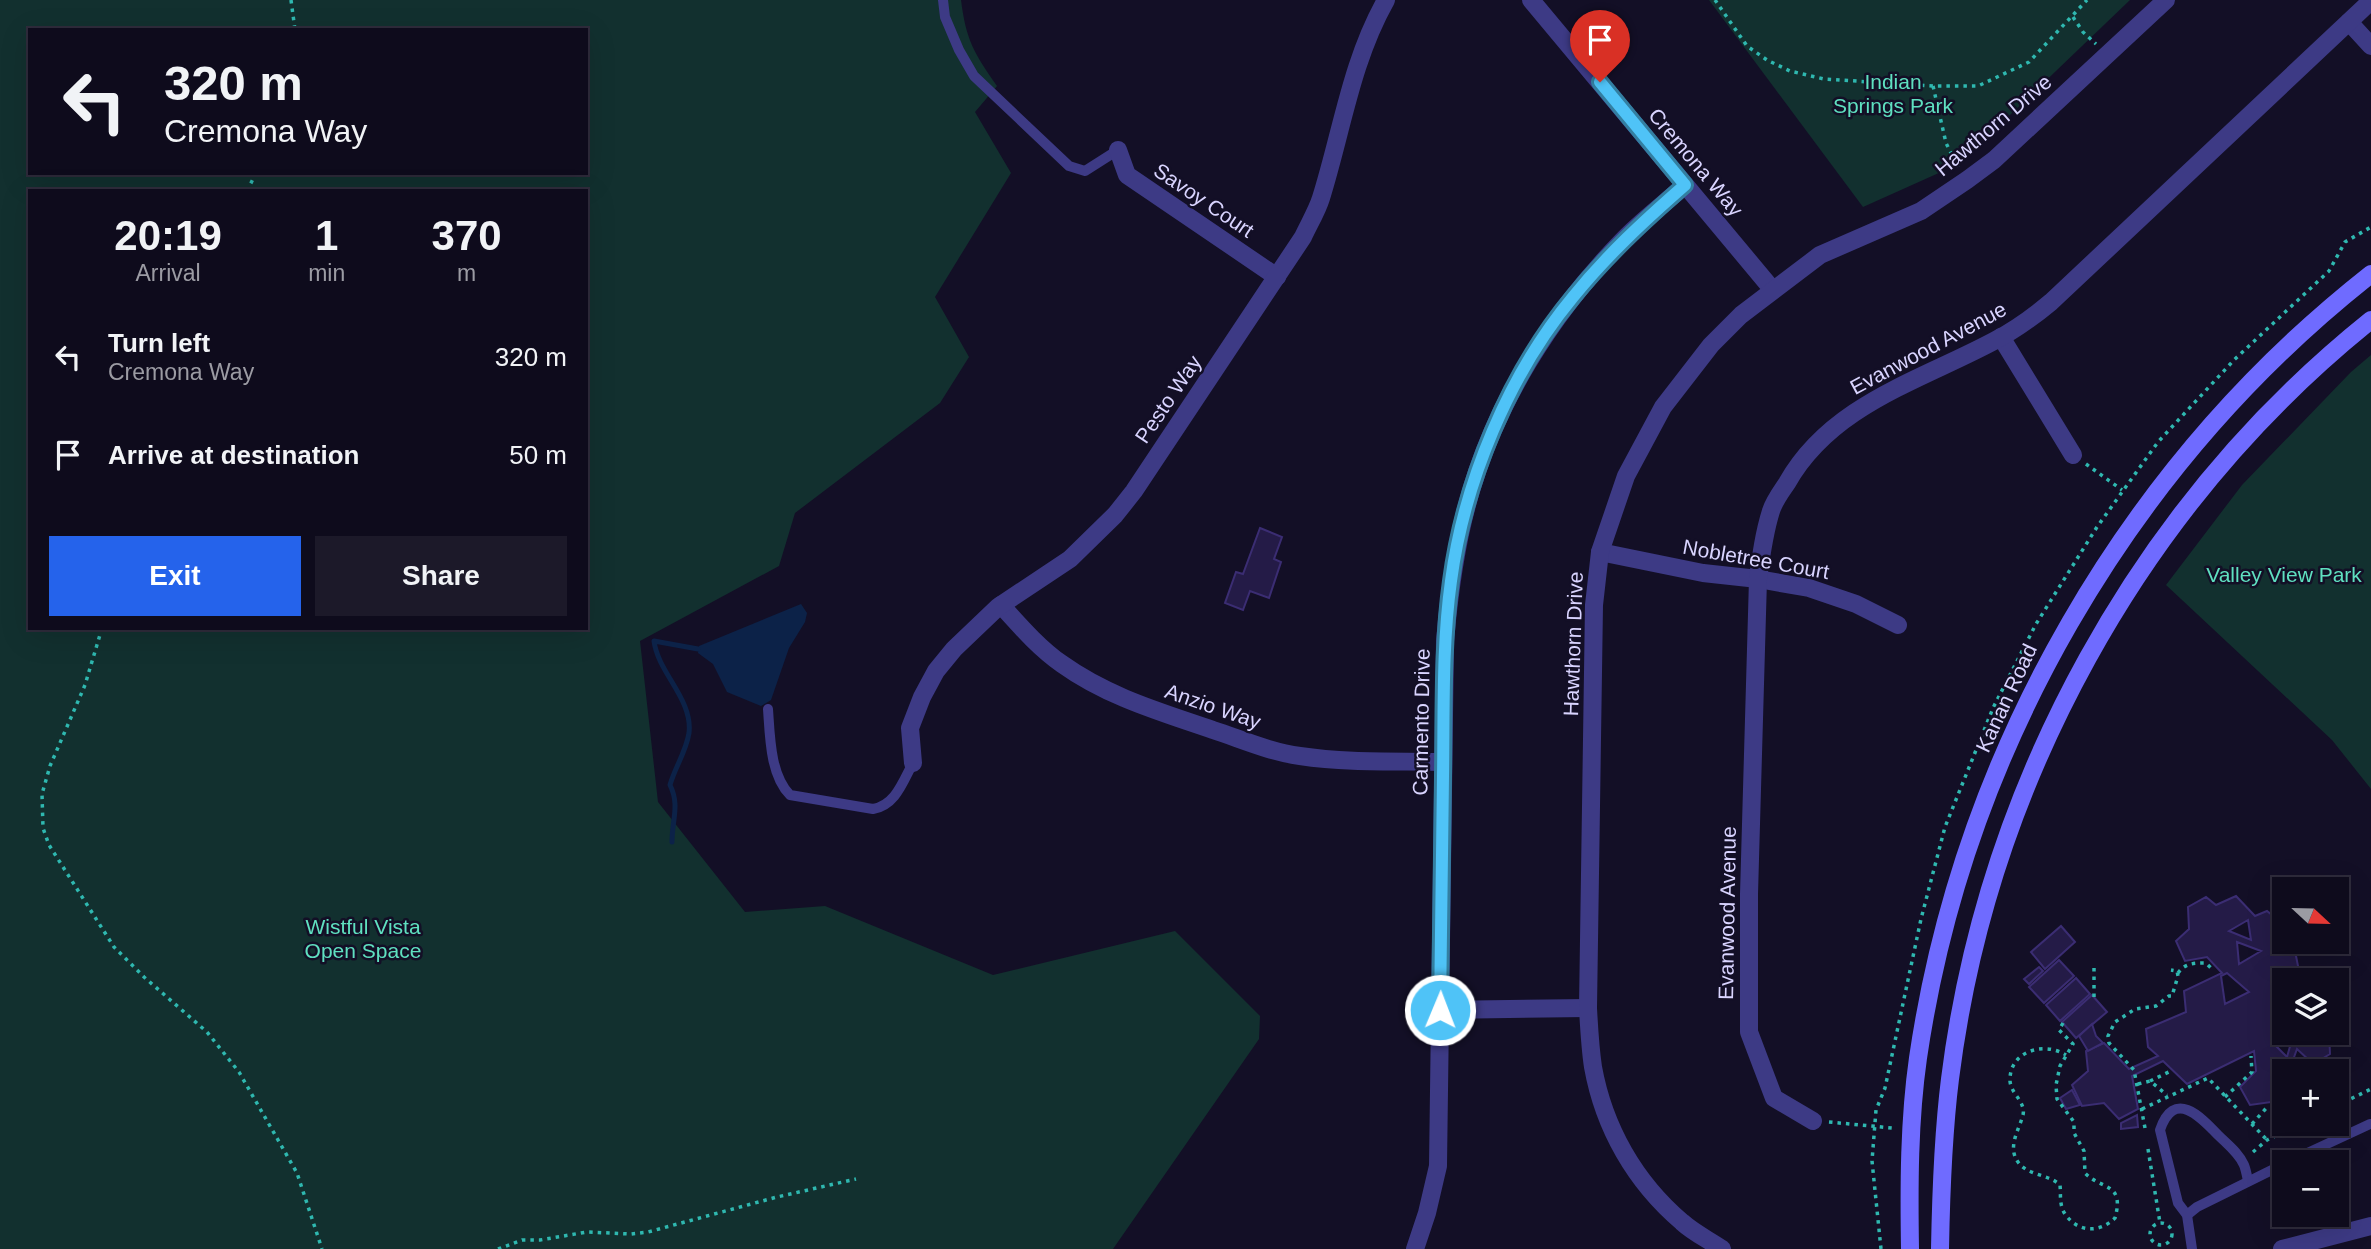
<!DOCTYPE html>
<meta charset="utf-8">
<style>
:root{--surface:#0e0b1c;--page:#1c1929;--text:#f1f3f6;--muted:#9b9ba3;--line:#2e2b3b;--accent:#2563eb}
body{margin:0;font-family:Helvetica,sans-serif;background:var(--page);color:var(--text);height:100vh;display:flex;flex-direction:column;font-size:26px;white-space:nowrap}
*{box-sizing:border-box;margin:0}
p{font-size:23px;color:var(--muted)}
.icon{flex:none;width:38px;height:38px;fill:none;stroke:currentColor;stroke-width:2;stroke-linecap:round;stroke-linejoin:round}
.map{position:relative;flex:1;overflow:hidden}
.details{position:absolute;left:28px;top:189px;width:560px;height:441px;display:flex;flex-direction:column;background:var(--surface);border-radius:0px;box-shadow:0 7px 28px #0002,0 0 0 2px var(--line)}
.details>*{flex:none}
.guide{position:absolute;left:28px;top:28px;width:560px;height:147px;border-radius:0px;box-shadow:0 7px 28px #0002,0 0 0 2px var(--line);background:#0e0b1c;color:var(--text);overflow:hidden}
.needle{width:46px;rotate:112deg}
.controls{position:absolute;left:2272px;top:877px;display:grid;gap:14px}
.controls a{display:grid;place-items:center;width:77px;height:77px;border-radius:0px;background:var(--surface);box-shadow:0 7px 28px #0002,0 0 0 2px var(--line);font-size:35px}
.pin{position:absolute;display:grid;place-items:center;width:60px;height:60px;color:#fff;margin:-72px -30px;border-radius:50% 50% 50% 0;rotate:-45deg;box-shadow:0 0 7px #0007}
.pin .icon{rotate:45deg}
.me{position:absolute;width:77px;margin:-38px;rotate:1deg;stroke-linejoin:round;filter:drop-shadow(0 0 5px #0008)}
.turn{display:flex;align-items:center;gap:24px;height:147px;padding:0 21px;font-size:32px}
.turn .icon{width:91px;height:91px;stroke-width:2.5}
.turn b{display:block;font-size:49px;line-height:60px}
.eta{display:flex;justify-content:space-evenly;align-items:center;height:119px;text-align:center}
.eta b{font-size:42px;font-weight:600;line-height:49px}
.action{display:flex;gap:14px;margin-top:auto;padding:14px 21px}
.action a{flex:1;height:80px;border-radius:0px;background:var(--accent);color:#fff;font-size:28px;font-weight:600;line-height:80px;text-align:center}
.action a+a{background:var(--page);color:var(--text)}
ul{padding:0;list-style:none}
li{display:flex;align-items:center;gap:21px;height:98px;padding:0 21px}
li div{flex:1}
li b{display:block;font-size:26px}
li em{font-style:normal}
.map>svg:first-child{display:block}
</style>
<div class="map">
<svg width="2371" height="1249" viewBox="0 0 2371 1249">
<rect width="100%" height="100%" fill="#130f26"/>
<!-- green -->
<g fill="#12302f" fill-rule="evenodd">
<path d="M0,0H961C966,40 974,53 997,86L975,112L1011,173L935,297L969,357L940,403L795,513L779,566L640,641L658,802L745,912L825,906L993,975L1175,931L1260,1016L1259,1039L1113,1249H0ZM30,30H586V173H30ZM30,191H586V628H30Z"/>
<polygon points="1709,0 2130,0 1987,137 1941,172 1863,207"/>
<polygon points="2371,355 2371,789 2332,740 2166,585 2242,485 2351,372"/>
</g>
<!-- water -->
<polygon fill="#0c2248" points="801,604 807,613 805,622 789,648 771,700 761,706 727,692 713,664 698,653 699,646"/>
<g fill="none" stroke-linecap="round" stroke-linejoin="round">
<!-- stream -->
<path stroke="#0c2248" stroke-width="5" d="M672,842C672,820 680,805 670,785C675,767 686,752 689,733C693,699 658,673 654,641L698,649"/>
</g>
<!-- building -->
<g fill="#241b47" stroke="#3b2d73" stroke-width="2" fill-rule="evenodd">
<polygon points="1260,528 1282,537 1274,559 1281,562 1269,598 1250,591 1243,610 1225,603 1236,572 1243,574"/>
<path d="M2236,896L2255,916L2267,911L2284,925V942H2312L2296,956L2300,976L2292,980H2284V1032H2292L2272,1042L2287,1057L2294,1032H2329L2330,1054L2320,1060L2321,1071H2292L2311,1062L2297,1049L2289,1071H2284V1115L2271,1102L2250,1105L2240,1087L2256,1071L2254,1051L2187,1084L2163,1061L2132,1076L2138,1109L2119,1119L2104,1103L2082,1106L2072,1085L2088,1071L2086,1051L2104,1043L2129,1069L2158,1056L2148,1047L2146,1029L2186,1012L2184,991L2222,973L2207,957L2185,961L2176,941L2189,929L2188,907L2206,897L2216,905ZM2248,920L2251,940L2229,931ZM2237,942L2261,951L2239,964ZM2227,973L2249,992L2225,1004L2221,976Z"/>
<polygon points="2061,926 2075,942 2045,969 2031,952"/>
<polygon points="2059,960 2074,976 2044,1003 2029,987"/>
<polygon points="2039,967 2043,971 2029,984 2024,979"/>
<polygon points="2076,978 2090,994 2060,1021 2046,1005"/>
<polygon points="2092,995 2107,1012 2076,1038 2062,1022"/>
<polygon points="2092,1024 2096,1036 2103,1043 2088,1051 2079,1036"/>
<polygon points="2072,1090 2080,1105 2066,1109 2060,1098"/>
<polygon points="2137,1115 2138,1127 2121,1129 2121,1123"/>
</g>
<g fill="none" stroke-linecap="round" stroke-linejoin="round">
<!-- path -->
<g stroke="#2fb8b0" stroke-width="3.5" stroke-dasharray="3.5 5" stroke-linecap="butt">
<polyline points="291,0 295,30"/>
<polyline points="1715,0 1747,46 1767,60 1790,71 1824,79 1933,86 1978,86 2029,62 2087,0"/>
<polyline points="2073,17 2083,32 2096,44"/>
<polyline points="1933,86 1946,143 1958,167"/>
<polyline points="247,191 256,173"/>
<polyline points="2086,464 2122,490"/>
<polyline points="102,628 85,685 50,766 42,794 43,828 49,845 114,947 144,977 207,1032 239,1072 297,1173 322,1249"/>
<path d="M2178,973C2185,963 2194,963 2206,963L2212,969"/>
<polyline points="2094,997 2094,965"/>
<path d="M2063,1023L2059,1030L2073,1044L2060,1066L2056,1085L2057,1099L2074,1122V1133L2084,1151L2085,1173C2101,1190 2125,1182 2115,1218C2100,1233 2078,1233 2065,1214C2059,1205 2061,1195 2060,1185C2049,1174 2028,1176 2018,1162C2007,1147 2019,1130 2023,1115C2026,1102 2011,1094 2010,1081C2009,1051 2044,1041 2066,1055"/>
<polyline points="2150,1081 2173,1070"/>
<polyline points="2339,1083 2342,1103"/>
<polyline points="2138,1084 2150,1081 2167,1095"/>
<polyline points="2225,1097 2252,1072 2251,1056"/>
<polyline points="2336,1106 2371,1089"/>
<polyline points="2142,1109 2208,1078 2267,1140"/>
<polyline points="1829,1122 1892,1128"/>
<polyline points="2252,1124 2269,1105"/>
<polyline points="2145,1128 2134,1070 2109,1043 2108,1036 2115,1022 2129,1013 2135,1009 2156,1006 2169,996 2172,996 2178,976 2177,971 2171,970"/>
<polyline points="2148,1149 2160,1223"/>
<polyline points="2253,1152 2267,1140 2300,1124"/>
<circle cx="2161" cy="1234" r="11"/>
<polyline points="498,1249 522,1240 540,1240 587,1232 631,1234 648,1232 777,1197 856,1179"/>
<polyline points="1881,1249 1872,1161 1876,1110 1885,1088 1921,919 1945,827 1993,708 2036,624 2097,527 2158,442 2234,360 2329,271 2345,242 2371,227"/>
</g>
<!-- lane -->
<g stroke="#3d3a85" stroke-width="10">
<polyline points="943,0 945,17 959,50 974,76 1069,166 1085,171 1118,150"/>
<path d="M768,709C770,736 770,775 790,795L873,809C896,805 903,781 913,763"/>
<polyline points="2288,1162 2370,1124"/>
<polyline points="2187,1215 2197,1207 2284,1164"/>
<path d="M2192,1249L2187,1215L2178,1203L2160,1130C2174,1089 2200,1116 2218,1135C2227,1144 2239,1153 2244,1165C2246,1170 2247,1176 2248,1181"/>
</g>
<!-- street -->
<g stroke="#3d3a85" stroke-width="18">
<polyline points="1531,0 1772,289"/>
<polyline points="2349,22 2371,46"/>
<polyline points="1118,150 1127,175 1277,277"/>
<polyline points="2001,337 2073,455"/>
<polyline points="1600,552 1703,573 1758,579 1809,588 1856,604 1898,625"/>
<path d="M1001,605C1020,626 1039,648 1062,664C1108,697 1161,712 1213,730C1241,739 1270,752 1300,756C1347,763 1395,761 1443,762"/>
<path d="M913,763L910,728L922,697L936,671L954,649L998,607L1070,559L1115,515L1134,491L1303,237C1309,224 1317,211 1321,198C1342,131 1351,62 1386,0"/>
<polyline points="1440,1010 1588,1008"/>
<path d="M1813,1121L1774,1098L1749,1032V894L1758,579C1761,556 1764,533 1771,511C1774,501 1781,492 1787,483C1831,405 1919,381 1994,341C2015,330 2033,317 2051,302L2371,1"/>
<path d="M1415,1249L1427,1213L1438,1166L1445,641C1449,595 1455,549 1467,505C1493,406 1551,314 1622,241C1641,221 1664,204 1685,185"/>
<path d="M1722,1249C1709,1240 1694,1233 1682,1222C1635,1182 1604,1128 1593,1067C1590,1047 1589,1027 1588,1008L1594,605L1600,552L1626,476L1663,407L1711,345L1741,315L1820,255L1921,211L1967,180L1994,160L2166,0"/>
<polyline points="2282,1249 2371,1226"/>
</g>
<!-- secondary -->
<g stroke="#6f6bff" stroke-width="18">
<path d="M1910,1249C1909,1186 1909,1121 1918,1058C1963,751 2127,466 2371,274"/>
<path d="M1940,1249C1941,1192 1943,1135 1950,1079C1987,784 2139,506 2371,320"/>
</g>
</g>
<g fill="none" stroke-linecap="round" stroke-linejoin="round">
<defs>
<path id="route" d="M1440,1010C1441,932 1442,854 1443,777C1444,711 1442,645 1451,581C1464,482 1509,374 1573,297C1607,255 1645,220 1685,185L1600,82"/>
</defs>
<!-- route casing -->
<use href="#route" stroke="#337fa1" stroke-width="18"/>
<!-- route -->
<use href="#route" stroke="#4fc3f7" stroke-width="12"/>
</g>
<g text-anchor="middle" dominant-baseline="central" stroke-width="5" stroke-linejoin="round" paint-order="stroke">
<!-- park labels -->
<g font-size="21" fill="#5fe0c0" stroke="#130f26">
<text x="1893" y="81">Indian<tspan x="1893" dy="24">Springs Park</tspan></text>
<text x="2284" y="574">Valley View Park</text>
<text x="363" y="926">Wistful Vista<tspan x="363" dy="24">Open Space</tspan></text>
</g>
<!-- street labels -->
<g font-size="21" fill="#d9d4ff" stroke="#130f26">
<text transform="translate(1993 125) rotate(-40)">Hawthorn Drive</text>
<text transform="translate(1696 162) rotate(50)">Cremona Way</text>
<text transform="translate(1204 200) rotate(34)">Savoy Court</text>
<text transform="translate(1928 348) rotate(-28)">Evanwood Avenue</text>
<text transform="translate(1168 399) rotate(-56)">Pesto Way</text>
<text transform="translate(1756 559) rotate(10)">Nobletree Court</text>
<text transform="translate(1573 644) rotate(-88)">Hawthorn Drive</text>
<text transform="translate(2006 698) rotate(-65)">Kanan Road</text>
<text transform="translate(1213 706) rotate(19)">Anzio Way</text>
<text transform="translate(1421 722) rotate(-89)">Carmento Drive</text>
<text transform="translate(1727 913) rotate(-89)">Evanwood Avenue</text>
</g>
</g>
</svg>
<div class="controls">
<a><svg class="needle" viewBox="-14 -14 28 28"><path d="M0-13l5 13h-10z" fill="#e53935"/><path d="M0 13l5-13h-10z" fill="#9b9ba3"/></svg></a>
<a><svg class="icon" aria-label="layers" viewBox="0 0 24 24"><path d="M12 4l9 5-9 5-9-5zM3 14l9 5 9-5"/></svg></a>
<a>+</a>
<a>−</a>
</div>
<div class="pin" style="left:1600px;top:82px;background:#d93025"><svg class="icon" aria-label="arrive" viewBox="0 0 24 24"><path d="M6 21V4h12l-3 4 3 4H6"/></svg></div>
<svg class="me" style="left:1440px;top:1010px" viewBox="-20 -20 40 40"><circle r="17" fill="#4fc3f7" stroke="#fff" stroke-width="3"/><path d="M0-11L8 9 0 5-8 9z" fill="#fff"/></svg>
<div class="guide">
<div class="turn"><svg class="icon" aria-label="left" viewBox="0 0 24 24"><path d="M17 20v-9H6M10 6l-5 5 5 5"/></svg><div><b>320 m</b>Cremona Way</div></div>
</div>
<section class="details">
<div class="eta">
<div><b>20:19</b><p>Arrival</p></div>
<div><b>1</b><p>min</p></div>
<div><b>370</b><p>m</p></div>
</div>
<ul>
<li><svg class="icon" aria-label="left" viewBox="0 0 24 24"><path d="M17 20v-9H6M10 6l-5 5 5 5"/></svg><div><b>Turn left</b><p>Cremona Way</p></div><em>320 m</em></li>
<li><svg class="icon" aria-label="arrive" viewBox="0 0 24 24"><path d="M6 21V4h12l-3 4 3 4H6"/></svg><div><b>Arrive at destination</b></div><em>50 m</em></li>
</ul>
<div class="action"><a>Exit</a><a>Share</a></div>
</section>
</div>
